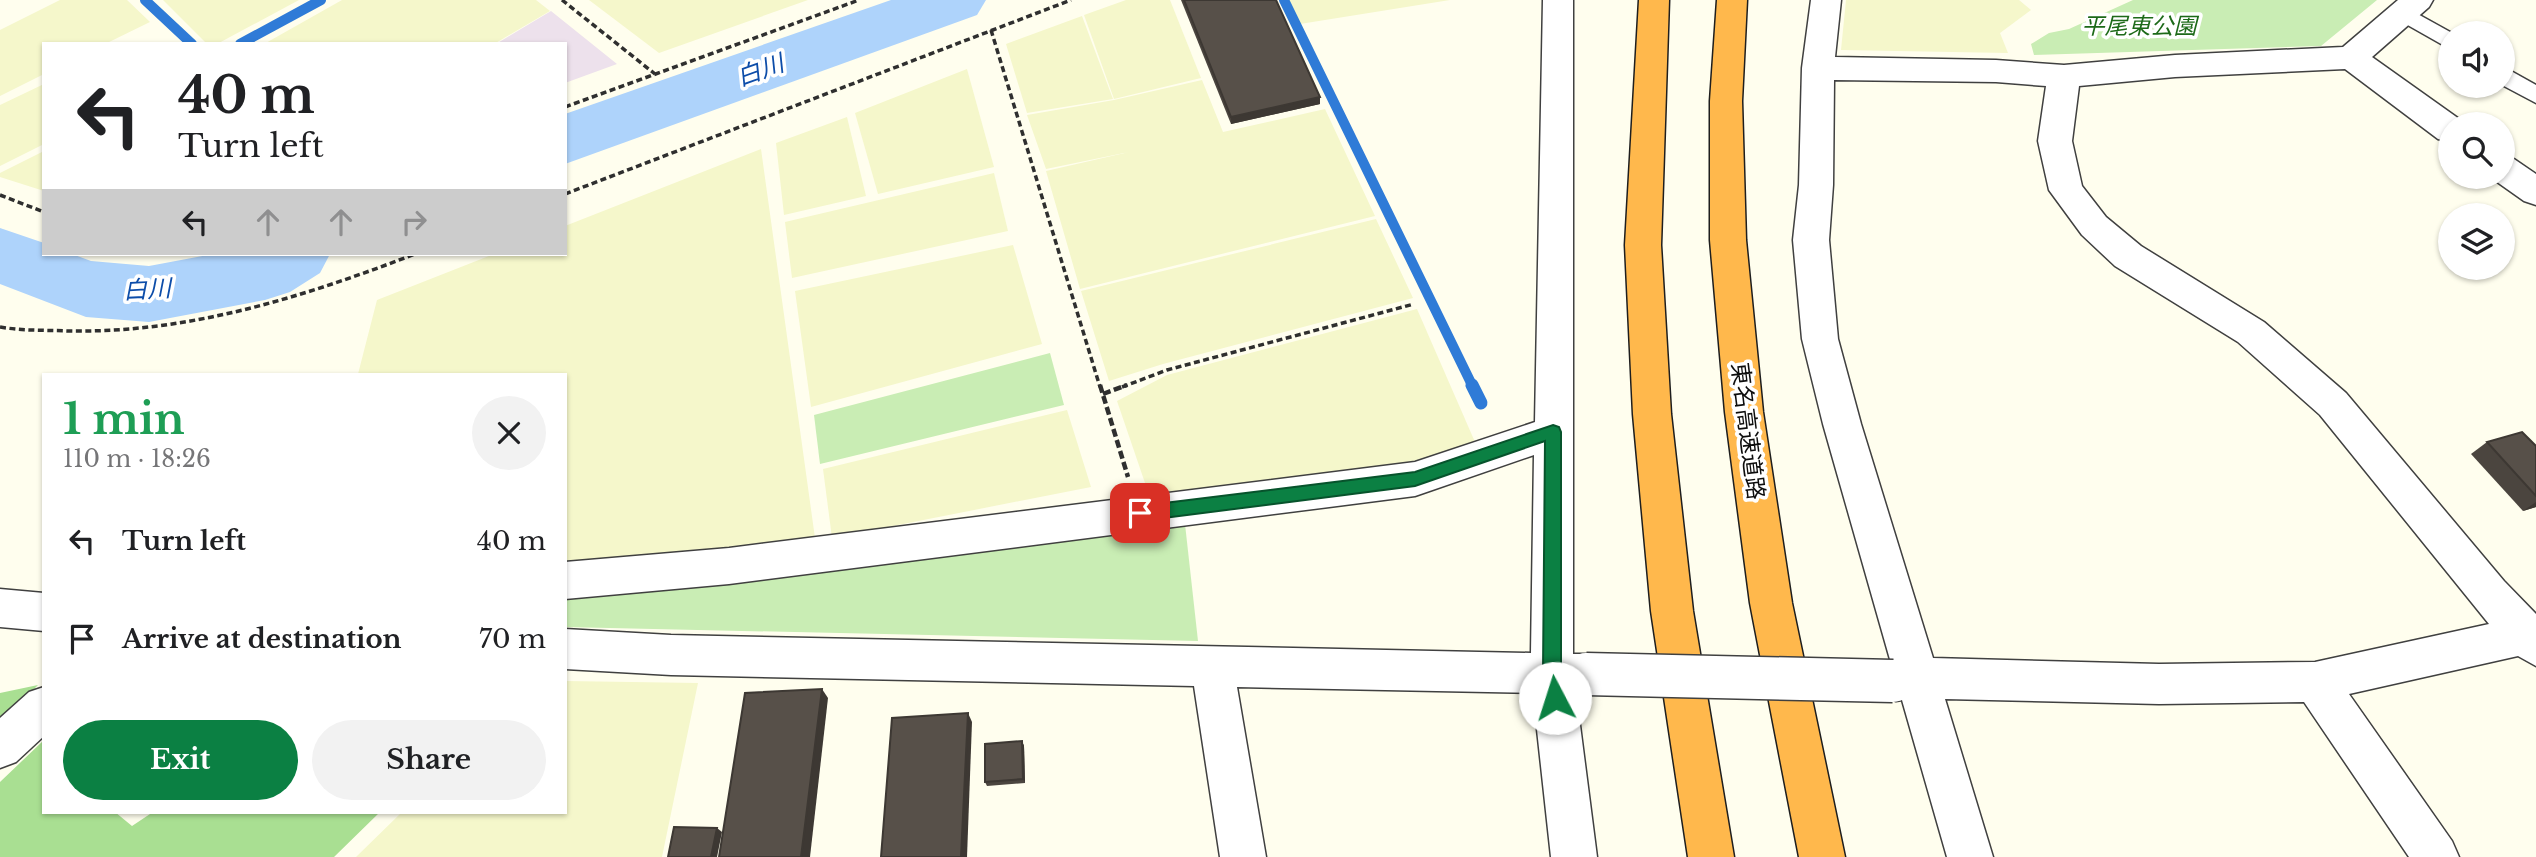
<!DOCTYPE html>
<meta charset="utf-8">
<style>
:root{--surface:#fff;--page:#f2f2f2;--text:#202124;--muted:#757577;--accent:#0b8043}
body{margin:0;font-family:"Libre Baskerville","Noto Sans JP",serif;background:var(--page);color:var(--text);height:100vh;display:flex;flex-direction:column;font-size:26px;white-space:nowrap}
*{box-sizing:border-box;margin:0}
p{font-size:23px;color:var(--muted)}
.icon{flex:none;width:38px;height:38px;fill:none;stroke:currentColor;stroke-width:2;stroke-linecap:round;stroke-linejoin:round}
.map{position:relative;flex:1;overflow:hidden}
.drawer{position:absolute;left:42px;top:373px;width:525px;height:441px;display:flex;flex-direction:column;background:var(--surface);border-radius:0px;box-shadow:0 2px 5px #0004}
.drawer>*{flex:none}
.hud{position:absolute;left:42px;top:42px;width:525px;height:214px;border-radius:0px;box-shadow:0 2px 5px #0004;background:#fff;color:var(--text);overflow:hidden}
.controls{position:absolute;left:2438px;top:21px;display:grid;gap:14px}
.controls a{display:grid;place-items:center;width:77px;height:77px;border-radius:50%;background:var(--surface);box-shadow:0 2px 5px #0004;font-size:35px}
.pin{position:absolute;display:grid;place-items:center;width:60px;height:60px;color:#fff;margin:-30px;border-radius:14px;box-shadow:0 4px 10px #0006}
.me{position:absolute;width:77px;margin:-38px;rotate:355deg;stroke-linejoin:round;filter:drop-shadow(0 0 5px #0008)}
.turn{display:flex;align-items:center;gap:24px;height:147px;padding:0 21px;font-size:32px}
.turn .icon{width:91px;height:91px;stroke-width:2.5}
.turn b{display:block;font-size:49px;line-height:60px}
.lanes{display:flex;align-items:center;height:66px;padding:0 21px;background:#0003;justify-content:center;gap:35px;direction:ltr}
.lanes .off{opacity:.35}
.round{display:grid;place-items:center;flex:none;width:74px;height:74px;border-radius:37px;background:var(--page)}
.head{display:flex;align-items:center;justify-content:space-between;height:119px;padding:0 21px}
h1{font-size:42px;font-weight:800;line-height:52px;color:#1e9e55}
.button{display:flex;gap:14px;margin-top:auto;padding:14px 21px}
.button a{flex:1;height:80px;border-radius:42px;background:var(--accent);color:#fff;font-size:28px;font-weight:800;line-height:80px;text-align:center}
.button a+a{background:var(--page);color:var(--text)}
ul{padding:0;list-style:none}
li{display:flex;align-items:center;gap:21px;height:98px;padding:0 21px}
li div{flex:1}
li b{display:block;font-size:26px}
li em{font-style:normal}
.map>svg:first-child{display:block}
</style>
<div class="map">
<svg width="2536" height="857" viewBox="0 0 2536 857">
<rect width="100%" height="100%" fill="#fffeee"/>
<!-- industrial -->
<polygon fill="#ede1ec" points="551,11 617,64 565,83 565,44 496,44"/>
<!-- farmland -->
<g fill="#f5f7cb">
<polygon points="60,0 127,0 150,22 105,44 44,44 44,74 0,96 0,30"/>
<polygon points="163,0 299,0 217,44 207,44"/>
<polygon points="342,0 536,0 550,11 494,44 264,44"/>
<polygon points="589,0 808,0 659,53"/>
<polygon points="1126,0 1170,0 1201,78 1114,99 1084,15"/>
<polygon points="1288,0 1450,0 1300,24"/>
<polygon points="1846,0 2019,0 2031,10 2000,33 2008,53 1841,50"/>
<polygon points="1082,16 1113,99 1027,113 1006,44"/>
<polygon points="967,69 994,167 878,194 855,113"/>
<polygon points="1202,80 1223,132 1325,109 1375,216 1080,289 1046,171 1129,152 1046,169 1027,115 1114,100"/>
<polygon points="44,84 44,144 0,166 0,105"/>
<polygon points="847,117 866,196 784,215 776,143"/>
<polygon points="761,149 815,538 565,566 565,374 358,374 377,300 494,254 565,254 565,226"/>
<polygon points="44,151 44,191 0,177 0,173"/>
<polygon points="994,173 1008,231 792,278 785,222"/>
<polygon points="1376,219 1413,298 1163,364 1109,381 1081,291"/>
<polygon points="1013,245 1042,344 811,407 795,291"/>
<polygon points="1417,309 1475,442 1407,463 1152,494 1145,483 1117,401 1167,375"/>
<polygon points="1067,410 1091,487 832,538 823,469"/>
<polygon points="565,681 698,683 662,857 356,857 402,812 565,812"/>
</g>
<!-- green -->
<g fill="#c9edb4">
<polygon points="2133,0 2377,0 2321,46 2034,55 2031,44 2049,33 2069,29"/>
<polygon points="1050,353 1064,405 820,464 814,415"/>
<polygon points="1185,524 1198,641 565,627 565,597"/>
</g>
<!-- forest -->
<g fill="#a9df92">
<polygon points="38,685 0,724 0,693"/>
<polygon points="44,740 44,812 115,812 132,826 153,812 380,812 334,857 0,857 0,782"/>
</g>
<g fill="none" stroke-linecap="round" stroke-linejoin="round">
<!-- stream-far1 -->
<g stroke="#2f7bd7" stroke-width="10">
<polyline points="145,0 192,44"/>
<polyline points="1284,0 1473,387"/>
<polyline points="240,44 321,0"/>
</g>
<!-- stream -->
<polyline stroke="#2f7bd7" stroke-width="13" points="1472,385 1481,403"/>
<!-- river -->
<g fill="#aed3fb" fill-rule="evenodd">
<polygon points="891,0 986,0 977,15 565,164 565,114"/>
<polygon points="0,228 44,243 44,254 72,254 91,261 149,266 213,254 330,254 320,273 290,292 265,300 149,322 86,317 0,284"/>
</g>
<defs>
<g id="lane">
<polygon points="2405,7 2452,33 2450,49 2397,19 2394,14 2397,9"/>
<polygon points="2502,66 2536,85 2536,103 2502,85"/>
</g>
<g id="street">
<polygon points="1543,0 1573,0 1573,654 1586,654 1601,660 1607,674 1601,688 1586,694 1576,694 1597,857 1551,857 1533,693 1237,687 1266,857 1220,857 1194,686 671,675 565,669 565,629 671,635 1531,653 1534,455 1415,496 729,584 565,599 565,562 729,548 1415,462 1535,422"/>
<path d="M1811,0H1841L1835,57L1996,60L2064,65L2175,55L2343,47L2398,0H2433L2429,7L2372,57L2462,121L2463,124H2450V142L2438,139L2345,69L2175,77L2079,86L2072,141L2082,186L2106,217L2141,246L2264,322L2346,393L2504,581L2536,614V666L2518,656L2349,694L2452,841L2459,857H2409L2304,702L2159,704L1945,699L1993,857H1947L1902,700L1896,701L1881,695L1875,681L1881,667L1891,663L1823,424L1802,339L1793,240L1799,185L1802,68ZM1834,80L1996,82L2046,86L2038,141L2049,190L2082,235L2115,266L2238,342L2320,415L2489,624L2315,662L2159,664L1933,658L1861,424L1838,339L1829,240L1833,185Z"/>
<polygon points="2502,156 2514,159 2536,174 2536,205 2524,201 2490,177 2502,177"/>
<polygon points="0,589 44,593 44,631 0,627"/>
<polygon points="44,687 44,736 16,762 0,768 0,718 29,692"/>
</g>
<g id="highway">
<polygon points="1639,0 1669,0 1661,245 1671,414 1693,611 1734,857 1688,857 1651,611 1633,414 1625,245"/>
<polygon points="1717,0 1747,0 1742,101 1746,240 1763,412 1792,603 1845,857 1799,857 1750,603 1725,412 1710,240 1710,101"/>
</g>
</defs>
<!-- lane casing -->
<use href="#lane" stroke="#404040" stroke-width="3"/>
<!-- street casing -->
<use href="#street" stroke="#404040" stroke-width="3"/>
<!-- highway casing -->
<use href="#highway" stroke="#1e1e1e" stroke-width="3"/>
<!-- path-far1 -->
<g stroke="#2f2f2f" stroke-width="3.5" stroke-dasharray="6 3.5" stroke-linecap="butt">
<polyline points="562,0 655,74"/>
<polyline points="991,30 1100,387"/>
<polyline points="565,107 859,0"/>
<polyline points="565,194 1071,0"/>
<polyline points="0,195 44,212"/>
<path d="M0,327C23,331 46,330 69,331C190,333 303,297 415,254"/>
<polyline points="1122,387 1167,370 1414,304"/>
</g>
<!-- path -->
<g stroke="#2f2f2f" stroke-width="4.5" stroke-dasharray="8 3.5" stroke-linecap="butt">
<polyline points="1100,385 1128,477"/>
<polyline points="1103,394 1127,385"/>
</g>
<!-- lane -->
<use href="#lane" fill="#fff" fill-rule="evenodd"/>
<!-- street -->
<use href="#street" fill="#fff" fill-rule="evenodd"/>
<!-- highway -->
<use href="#highway" fill="#ffb84c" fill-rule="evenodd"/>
<defs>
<polyline id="street-bridge" points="1586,674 1893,681"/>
</defs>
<!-- street-bridge casing -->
<use href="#street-bridge" stroke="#404040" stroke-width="45" stroke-linecap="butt"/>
<!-- street-bridge -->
<use href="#street-bridge" stroke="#fff" stroke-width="42"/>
</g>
<!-- wall -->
<g fill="#4b453f">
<polygon points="1181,0 1276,0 1320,97 1320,104 1231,124"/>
<polygon points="2487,442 2536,446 2536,507 2523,511 2471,454"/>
<polygon points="1022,741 1024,746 1025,783 987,786 985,782"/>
</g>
<!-- shaded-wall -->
<g fill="#3d3833">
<polygon points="1320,97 1320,104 1231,124 1231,117"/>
<polygon points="2536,502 2536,507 2523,511"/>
<polygon points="822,689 828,698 810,857 801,857"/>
<polygon points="968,713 972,722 967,857 961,857"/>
<polygon points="1022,741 1024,746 1025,783 1023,779"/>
<polygon points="717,828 722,832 717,857 711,857"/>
</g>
<!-- building -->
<g fill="#575049" stroke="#3d3833" stroke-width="2">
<polygon points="1184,0 1276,0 1320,97 1231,117"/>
<polygon points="2522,432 2536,446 2536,496 2487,442"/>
<polygon points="822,689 801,857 719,857 745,693"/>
<polygon points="968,713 961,857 881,857 892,718"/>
<polygon points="1022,741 1023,779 985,782 985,744"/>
<polygon points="674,827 717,828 711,857 668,857"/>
</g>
<!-- route -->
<polygon fill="#0b8043" stroke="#07532c" stroke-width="2" points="1553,425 1559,427 1561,432 1561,672 1564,698 1561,704 1555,707 1549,704 1543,672 1545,441 1415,486 1140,521 1134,519 1131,513 1134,508 1140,506 1415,472"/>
<g text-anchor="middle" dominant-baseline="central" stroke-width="7" stroke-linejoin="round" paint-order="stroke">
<!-- park labels -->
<g font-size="23" font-style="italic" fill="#1d6a19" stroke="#fff">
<text x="2139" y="26">平尾東公園</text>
</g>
<!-- street labels -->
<g font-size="23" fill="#0d0d0d" stroke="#fff">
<text transform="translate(1748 431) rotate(83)">東名高速道路</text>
</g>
<!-- water labels -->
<g font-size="24" font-style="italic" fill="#0d4da9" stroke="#fff">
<text transform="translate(760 70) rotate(-20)">白川</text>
<text transform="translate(147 289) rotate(-3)">白川</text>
</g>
</g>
</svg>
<div class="controls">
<a><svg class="icon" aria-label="sound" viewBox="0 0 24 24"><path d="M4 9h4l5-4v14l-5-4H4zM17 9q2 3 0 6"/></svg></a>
<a><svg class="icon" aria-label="search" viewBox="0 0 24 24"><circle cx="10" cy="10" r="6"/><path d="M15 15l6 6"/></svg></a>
<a><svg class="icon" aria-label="layers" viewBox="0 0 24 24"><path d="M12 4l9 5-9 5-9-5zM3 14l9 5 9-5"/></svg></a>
</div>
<div class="pin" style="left:1140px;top:513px;background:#d93025"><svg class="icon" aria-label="arrive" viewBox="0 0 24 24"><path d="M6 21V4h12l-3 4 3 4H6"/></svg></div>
<svg class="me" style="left:1555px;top:698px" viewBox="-20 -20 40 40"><circle r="19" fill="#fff"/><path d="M0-13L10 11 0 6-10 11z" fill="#0b8043"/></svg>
<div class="hud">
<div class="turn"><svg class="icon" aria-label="left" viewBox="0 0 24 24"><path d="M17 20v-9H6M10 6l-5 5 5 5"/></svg><div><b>40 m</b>Turn left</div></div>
<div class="lanes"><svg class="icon" aria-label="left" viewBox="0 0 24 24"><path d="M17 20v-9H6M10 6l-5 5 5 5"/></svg><svg class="icon off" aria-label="ahead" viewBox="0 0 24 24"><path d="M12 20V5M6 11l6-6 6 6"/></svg><svg class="icon off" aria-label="ahead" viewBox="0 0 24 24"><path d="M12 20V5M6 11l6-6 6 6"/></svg><svg class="icon off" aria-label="right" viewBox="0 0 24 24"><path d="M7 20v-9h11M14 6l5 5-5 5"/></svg></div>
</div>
<section class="drawer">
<div class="head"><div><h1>1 min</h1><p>110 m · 18:26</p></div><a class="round"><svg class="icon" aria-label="close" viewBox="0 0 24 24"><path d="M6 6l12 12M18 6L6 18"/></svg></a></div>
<ul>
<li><svg class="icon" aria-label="left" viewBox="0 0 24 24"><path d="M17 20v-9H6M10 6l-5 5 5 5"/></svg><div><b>Turn left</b></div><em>40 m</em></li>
<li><svg class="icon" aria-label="arrive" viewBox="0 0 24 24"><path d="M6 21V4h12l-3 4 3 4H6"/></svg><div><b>Arrive at destination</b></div><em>70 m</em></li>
</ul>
<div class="button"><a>Exit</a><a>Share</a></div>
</section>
</div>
